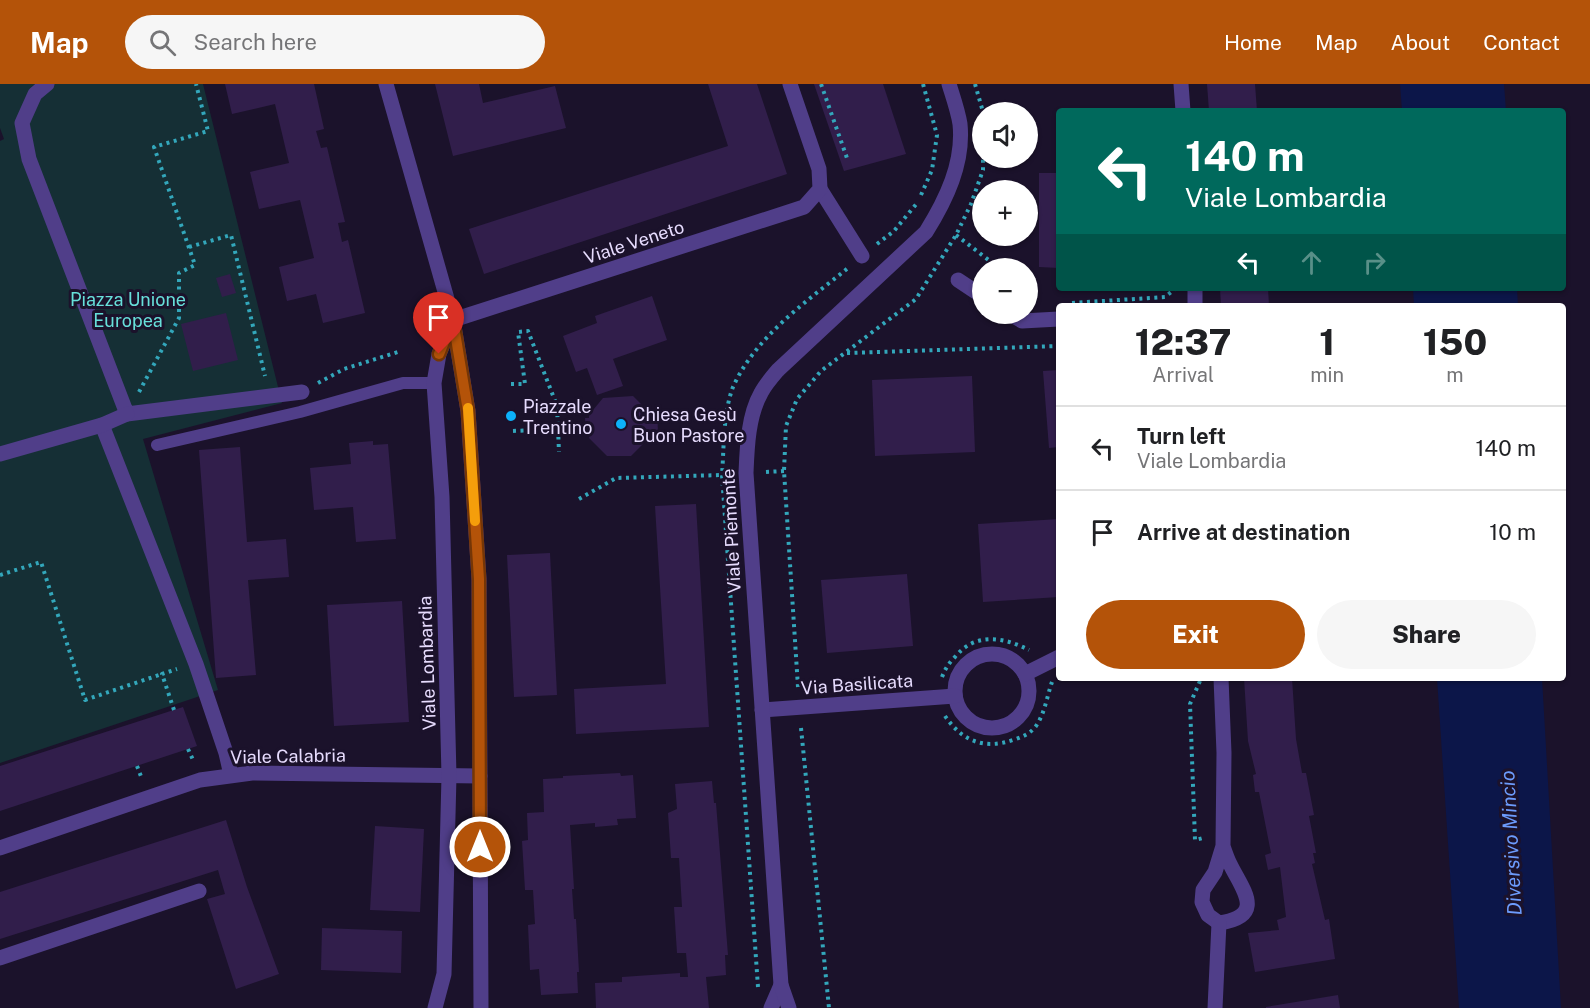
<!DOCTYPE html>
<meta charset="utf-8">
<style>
:root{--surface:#fff;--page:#f6f6f6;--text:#202124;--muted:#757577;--line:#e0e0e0;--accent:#b45309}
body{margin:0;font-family:"Public Sans",sans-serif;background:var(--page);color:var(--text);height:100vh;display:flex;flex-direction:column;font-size:22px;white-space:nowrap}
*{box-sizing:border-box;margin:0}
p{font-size:20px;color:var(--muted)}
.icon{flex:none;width:33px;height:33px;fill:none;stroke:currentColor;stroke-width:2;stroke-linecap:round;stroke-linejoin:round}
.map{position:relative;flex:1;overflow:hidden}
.drawer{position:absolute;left:1056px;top:219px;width:510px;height:378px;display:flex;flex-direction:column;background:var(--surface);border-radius:6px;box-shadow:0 2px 4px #0004}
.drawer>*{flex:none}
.banner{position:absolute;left:1056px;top:24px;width:510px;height:183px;border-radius:6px;box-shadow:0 2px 4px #0004;background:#00695c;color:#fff;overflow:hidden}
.controls{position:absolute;left:972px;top:18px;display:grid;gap:12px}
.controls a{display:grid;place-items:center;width:66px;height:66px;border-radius:50%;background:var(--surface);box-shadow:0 2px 4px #0004;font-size:30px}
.pin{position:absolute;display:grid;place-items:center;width:51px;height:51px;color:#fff;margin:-62px -26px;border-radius:50% 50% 50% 0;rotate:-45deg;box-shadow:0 0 6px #0007}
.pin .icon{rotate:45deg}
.me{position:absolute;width:66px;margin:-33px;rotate:0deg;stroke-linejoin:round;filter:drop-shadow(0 0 4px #0008)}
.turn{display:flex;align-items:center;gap:21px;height:126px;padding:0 30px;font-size:27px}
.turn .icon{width:78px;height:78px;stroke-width:2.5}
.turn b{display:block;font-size:42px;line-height:51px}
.lanes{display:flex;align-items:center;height:57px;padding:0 30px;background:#0003;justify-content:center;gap:30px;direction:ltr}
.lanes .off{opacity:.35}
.eta{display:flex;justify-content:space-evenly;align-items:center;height:102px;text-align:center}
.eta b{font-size:36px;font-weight:800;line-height:42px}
.button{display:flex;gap:12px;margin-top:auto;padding:12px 30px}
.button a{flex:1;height:69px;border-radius:36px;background:var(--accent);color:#fff;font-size:24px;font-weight:800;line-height:69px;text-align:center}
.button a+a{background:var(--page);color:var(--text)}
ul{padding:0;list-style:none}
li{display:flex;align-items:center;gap:18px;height:84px;padding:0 30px;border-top:2px solid var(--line)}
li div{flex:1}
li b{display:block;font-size:22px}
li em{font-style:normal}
header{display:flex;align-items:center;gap:36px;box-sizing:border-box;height:84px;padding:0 30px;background:var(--accent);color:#fff}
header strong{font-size:28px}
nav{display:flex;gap:33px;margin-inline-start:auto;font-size:21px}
.search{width:420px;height:54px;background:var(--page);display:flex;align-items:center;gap:15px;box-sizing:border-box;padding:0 21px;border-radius:33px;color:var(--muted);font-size:22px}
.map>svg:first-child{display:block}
</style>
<header>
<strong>Map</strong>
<div class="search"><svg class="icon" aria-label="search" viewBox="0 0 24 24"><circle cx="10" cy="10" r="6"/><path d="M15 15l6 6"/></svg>Search here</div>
<nav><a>Home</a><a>Map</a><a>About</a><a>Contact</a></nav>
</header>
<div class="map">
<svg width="1590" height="924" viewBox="0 0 1590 924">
<rect width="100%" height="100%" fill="#1b122b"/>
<!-- green -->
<polygon fill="#152f35" points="0,0 203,0 282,319 143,355 218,606 0,679 0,57 4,55 0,44"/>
<!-- water -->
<g fill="#0c1649">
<polygon points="1400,0 1504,0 1506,27 1402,27"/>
<polygon points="1413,204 1517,204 1518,222 1414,222"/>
<polygon points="1437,594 1542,594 1561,924 1459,924"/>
</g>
<!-- building -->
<g fill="#311e4b">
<polygon points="225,0 314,0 324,45 316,47 321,64 327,63 345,138 338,139 342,158 348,156 365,229 323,239 316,210 287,217 279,183 314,174 300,116 259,125 250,88 289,79 275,20 232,30"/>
<polygon points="435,0 479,0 483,19 555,2 566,44 453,72"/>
<polygon points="708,0 757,0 787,90 484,190 469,145 728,62"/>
<polygon points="814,0 883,0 906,70 844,87"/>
<polygon points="1207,0 1255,0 1257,27 1209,27"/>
<polygon points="1039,89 1059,89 1059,184 1039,183"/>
<polygon points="230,190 236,209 222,213 216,194"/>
<polygon points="1220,204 1268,204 1269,222 1221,222"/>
<polygon points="652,212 667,256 613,275 623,302 597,311 587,284 576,288 563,252 597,239 595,232"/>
<polygon points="226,229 238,276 193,287 181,240"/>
<polygon points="1059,286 1059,363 1049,364 1043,287"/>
<polygon points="972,292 975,368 875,372 872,296"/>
<polygon points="633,312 651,330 657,329 658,347 653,350 631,372 607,372 589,354 590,350 586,350 585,334 589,334 589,331 603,314"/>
<polygon points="373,357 373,361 388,360 396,455 356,458 353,423 314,426 310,384 351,380 349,359"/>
<polygon points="240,363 247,458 286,455 289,493 248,496 256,591 216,594 199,366"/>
<polygon points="696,420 709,643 576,650 574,605 666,600 655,422"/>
<polygon points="1059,435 1059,513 983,518 978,440"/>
<polygon points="550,469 557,611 514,613 507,471"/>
<polygon points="907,490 913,562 827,569 821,496"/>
<polygon points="402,517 409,638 334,642 327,521"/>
<polygon points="1244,594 1292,594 1296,655 1302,689 1306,689 1314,731 1309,732 1316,769 1313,769 1315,779 1312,780 1325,836 1329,835 1335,875 1255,888 1248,849 1279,846 1277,836 1286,833 1280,783 1268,786 1265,771 1271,769 1259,708 1255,708 1253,691 1256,690 1248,657"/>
<polygon points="183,623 197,662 0,727 0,682"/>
<polygon points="620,689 621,692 633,691 636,734 617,735 618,741 595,743 595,739 570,741 574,805 572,805 574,835 576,835 579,888 577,888 578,909 541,911 539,885 530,886 528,841 535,840 533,806 525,806 522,757 528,756 527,729 544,728 543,695 563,694 563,692"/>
<polygon points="712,697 714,719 716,719 728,871 725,871 726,891 706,893 709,924 596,924 595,899 622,898 622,893 680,889 680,893 688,893 686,869 677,869 674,823 682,823 679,774 671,774 668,729 677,725 675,700"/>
<polygon points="226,736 247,803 279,890 236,905 207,815 225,810 218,786 0,855 0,808"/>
<polygon points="375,742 424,745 420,828 370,826"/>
<polygon points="322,844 402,847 401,889 321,886"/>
<polygon points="1338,911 1340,924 1266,924 1266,923"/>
</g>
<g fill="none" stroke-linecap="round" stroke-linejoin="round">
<!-- path -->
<g stroke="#33a7bb" stroke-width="4" stroke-dasharray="3 4.5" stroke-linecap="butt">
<polyline points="821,0 848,77"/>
<polyline points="975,0 983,28"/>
<polyline points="921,111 932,86 937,51 923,0"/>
<polyline points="956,151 999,184"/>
<polyline points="877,160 894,147 918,118"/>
<polyline points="189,163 231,151 265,292"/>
<polyline points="1028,206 1039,215"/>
<polyline points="1072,219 1165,213 1175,205"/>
<polyline points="847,269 1059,262"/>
<polyline points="318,299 344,285 401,267"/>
<polyline points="511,300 525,300 518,248 528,247 557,322 559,368"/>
<polyline points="139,308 179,234 179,189 195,181 154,63 208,47 196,0"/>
<polyline points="513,347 558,345"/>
<polyline points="766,388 784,387"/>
<polyline points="579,415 616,394 723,391"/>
<polyline points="0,491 41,478 85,616 162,590"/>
<path d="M942,593C945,585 949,579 955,573C975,548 1004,553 1029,566"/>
<polyline points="1200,597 1190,620 1195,756 1203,754"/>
<polyline points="798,603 784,387 786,342 797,315 821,287 916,215 956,151 971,120 983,86 983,74"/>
<polyline points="174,626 162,590 177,585"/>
<path d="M945,632C962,657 984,666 1013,656C1022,653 1030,650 1036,642C1045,629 1047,612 1052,598"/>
<polyline points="801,644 829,924"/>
<polyline points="188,665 194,678"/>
<polyline points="137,682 142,695"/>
<path d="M758,903L722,391C724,364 723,329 733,303C756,252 806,218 848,184"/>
</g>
<!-- lane -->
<polyline stroke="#503e89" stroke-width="12" points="157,361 300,328 403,299 434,299"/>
<!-- street -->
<g stroke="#503e89" stroke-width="15">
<polyline points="47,0 35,10 22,39 29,75 127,330 302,308"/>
<polyline points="386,0 453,236 468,327 479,495 481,924"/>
<polyline points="1181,0 1183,27"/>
<polyline points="820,105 862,172"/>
<polyline points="958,196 982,212"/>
<polyline points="1195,204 1195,222"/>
<polyline points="1010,230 1022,237 1059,235"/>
<polyline points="453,236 804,123 820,105 819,85 790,0"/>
<polyline points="102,341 196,580 226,669 231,691"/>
<polyline points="0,370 102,341 127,330"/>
<circle cx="992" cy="607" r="37"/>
<polyline points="1025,590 1059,573"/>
<path d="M1221,594L1224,669L1223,762L1215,788L1203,806L1202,818L1208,831L1219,839C1267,832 1242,805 1230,780C1227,774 1225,768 1223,762"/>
<polyline points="762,626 955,612"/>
<polyline points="0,764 200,696 252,689 480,692"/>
<polyline points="0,874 199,807"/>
<polyline points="435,924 444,890 449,692 442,413 434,299 439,270 453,236"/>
<polyline points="771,924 781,901"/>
<path d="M789,924L781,901L746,389C747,364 748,332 761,309C765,301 772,293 778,286L926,148C946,116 964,79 960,40C958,27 953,13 949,0"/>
<polyline points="1215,924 1219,839"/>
</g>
</g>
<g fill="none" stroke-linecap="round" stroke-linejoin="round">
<defs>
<polyline id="route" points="439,270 453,236 468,327 479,495 480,763"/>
</defs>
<!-- route casing -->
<use href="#route" stroke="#753606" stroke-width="15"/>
<!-- route -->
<use href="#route" stroke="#b45309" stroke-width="10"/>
<!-- slow -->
<polyline stroke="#f59e0b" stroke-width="10" points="468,324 475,437"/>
</g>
<!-- markers -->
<g fill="#0cb1fa" stroke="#1b122b" stroke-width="2">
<circle cx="511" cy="332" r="6"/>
<circle cx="621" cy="340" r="6"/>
</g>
<g text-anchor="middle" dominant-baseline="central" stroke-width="6" stroke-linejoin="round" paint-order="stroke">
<!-- street labels -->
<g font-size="18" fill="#e7dcfe" stroke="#1b122b">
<text transform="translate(634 158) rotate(-18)">Viale Veneto</text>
<text transform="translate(731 447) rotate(-93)">Viale Piemonte</text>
<text transform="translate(427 579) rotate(-92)">Viale Lombardia</text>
<text transform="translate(857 600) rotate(-4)">Via Basilicata</text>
<text transform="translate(288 672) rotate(-1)">Viale Calabria</text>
</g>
<!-- park labels -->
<g font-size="18" fill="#67dfda" stroke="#1b122b">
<text x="128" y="215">Piazza Unione<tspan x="128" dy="21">Europea</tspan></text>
</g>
<!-- poi labels -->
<g font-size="18" fill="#e7dcfe" stroke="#1b122b" text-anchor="start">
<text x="523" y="322">Piazzale<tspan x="523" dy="21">Trentino</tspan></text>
<text x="633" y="330">Chiesa Gesù<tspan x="633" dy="21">Buon Pastore</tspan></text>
</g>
<!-- water labels -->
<g font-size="20" font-style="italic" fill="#6c9bfc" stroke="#1b122b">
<text transform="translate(1511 759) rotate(-93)">Diversivo Mincio</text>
</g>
</g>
</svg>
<div class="controls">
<a><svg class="icon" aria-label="sound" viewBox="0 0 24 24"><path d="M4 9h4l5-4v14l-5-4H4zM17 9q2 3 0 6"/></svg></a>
<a>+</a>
<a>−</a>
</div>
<div class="pin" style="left:439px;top:270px;background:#d93025"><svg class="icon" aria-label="arrive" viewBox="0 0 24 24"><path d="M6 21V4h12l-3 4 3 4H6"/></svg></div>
<svg class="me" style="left:480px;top:763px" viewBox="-20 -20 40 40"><circle r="17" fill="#b45309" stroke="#fff" stroke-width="3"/><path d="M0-11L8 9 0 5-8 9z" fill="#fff"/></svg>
<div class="banner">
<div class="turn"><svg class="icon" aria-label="left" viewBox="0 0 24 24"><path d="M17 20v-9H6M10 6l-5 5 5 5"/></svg><div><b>140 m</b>Viale Lombardia</div></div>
<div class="lanes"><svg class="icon" aria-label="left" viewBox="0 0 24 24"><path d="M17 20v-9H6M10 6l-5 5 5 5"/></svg><svg class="icon off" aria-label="ahead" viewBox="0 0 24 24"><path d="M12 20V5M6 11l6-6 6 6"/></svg><svg class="icon off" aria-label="right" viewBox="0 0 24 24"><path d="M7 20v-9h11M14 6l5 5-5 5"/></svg></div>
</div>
<section class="drawer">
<div class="eta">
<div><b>12:37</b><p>Arrival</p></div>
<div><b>1</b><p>min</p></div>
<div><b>150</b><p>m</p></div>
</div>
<ul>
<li><svg class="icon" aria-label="left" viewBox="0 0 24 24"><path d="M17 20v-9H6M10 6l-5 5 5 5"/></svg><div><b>Turn left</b><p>Viale Lombardia</p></div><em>140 m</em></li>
<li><svg class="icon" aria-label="arrive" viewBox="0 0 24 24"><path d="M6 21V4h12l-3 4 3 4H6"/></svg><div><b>Arrive at destination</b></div><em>10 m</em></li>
</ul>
<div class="button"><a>Exit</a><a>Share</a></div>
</section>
</div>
